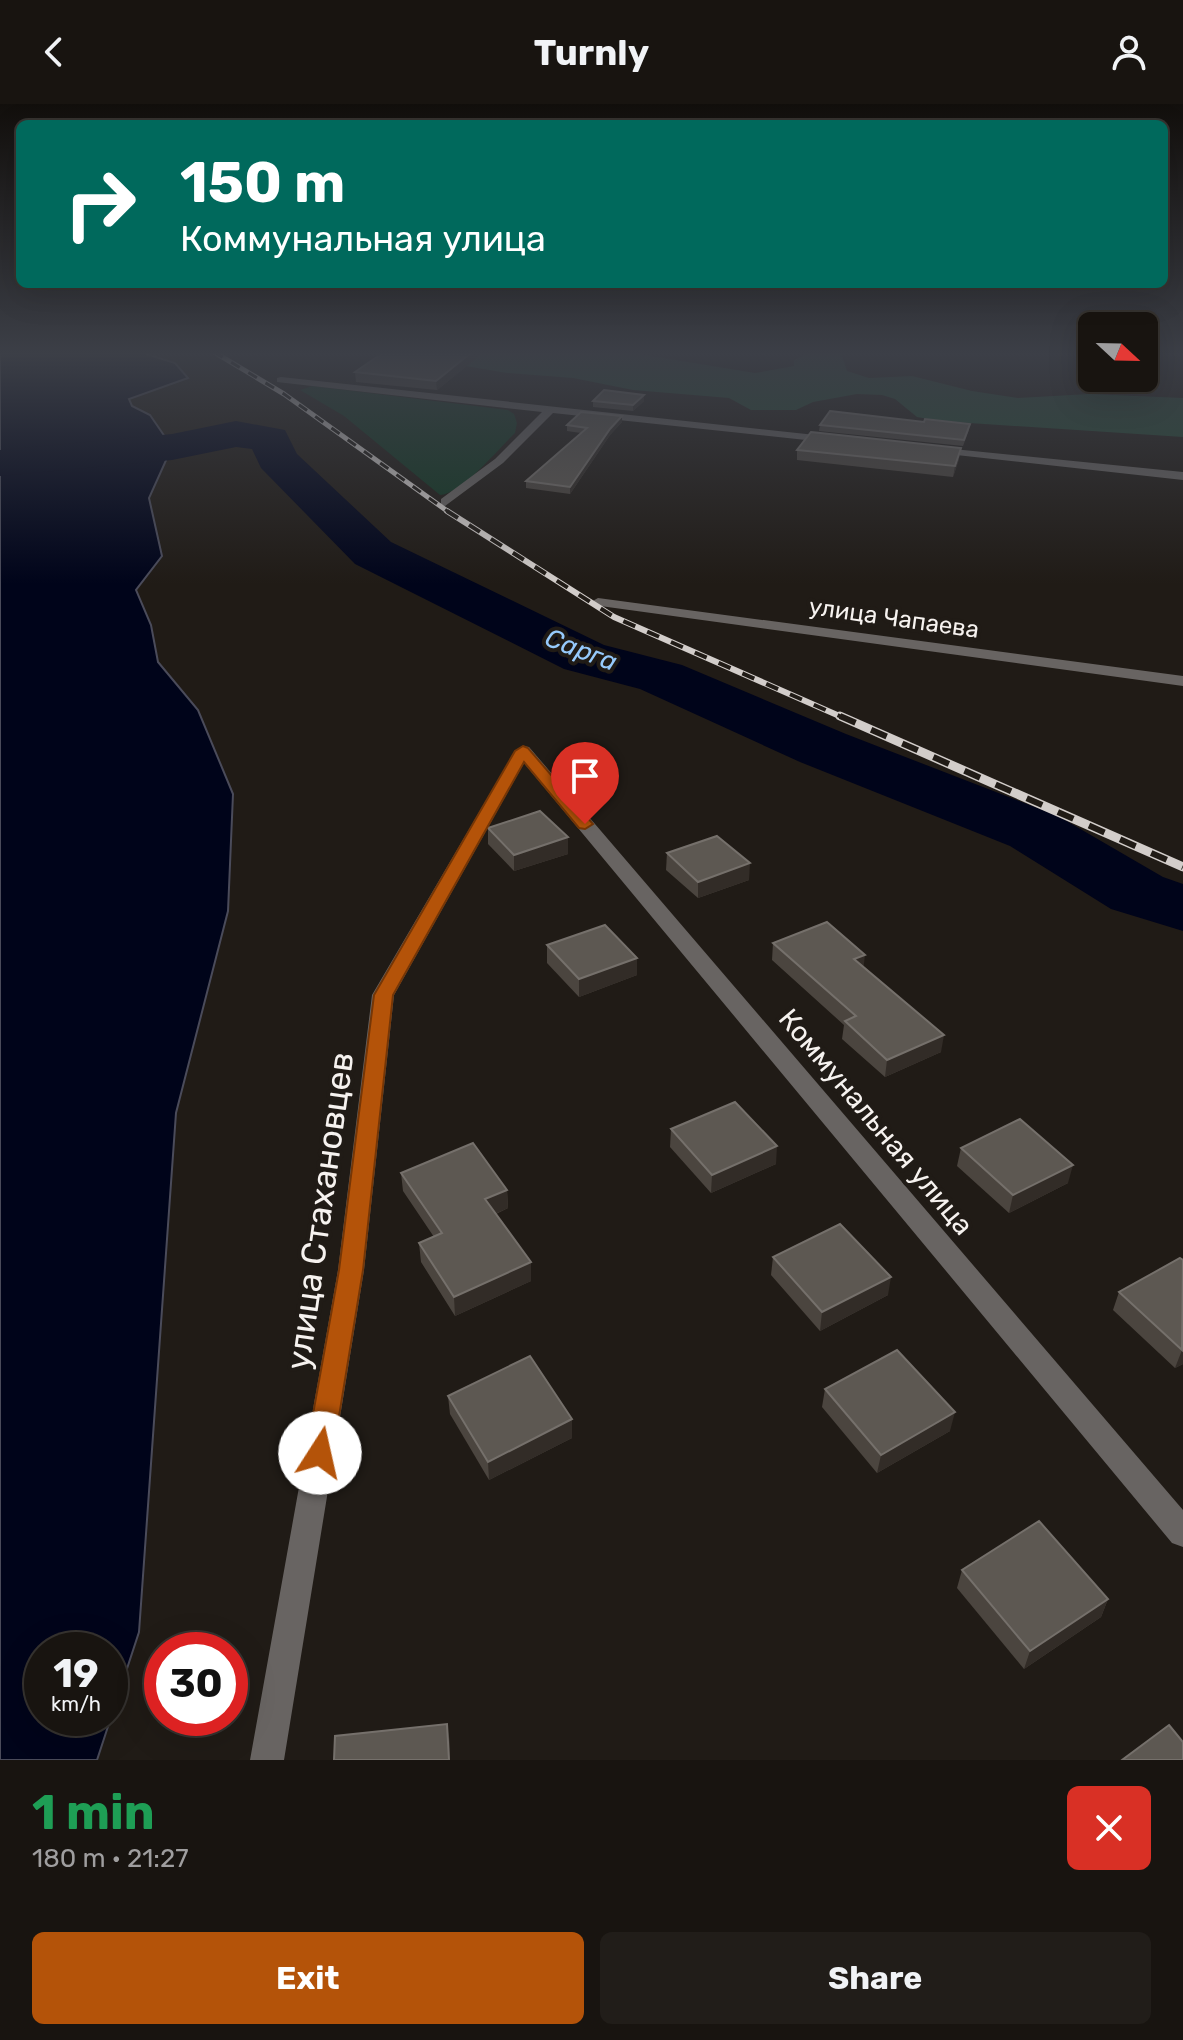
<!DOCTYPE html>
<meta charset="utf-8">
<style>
:root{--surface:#181410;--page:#211d19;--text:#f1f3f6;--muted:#9f9e9f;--line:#363330;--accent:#b45309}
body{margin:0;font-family:Rubik,sans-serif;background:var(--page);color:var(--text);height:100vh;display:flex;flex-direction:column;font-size:30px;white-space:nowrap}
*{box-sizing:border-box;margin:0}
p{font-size:26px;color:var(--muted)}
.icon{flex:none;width:44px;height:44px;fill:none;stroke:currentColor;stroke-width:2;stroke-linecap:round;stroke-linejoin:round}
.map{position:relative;height:1656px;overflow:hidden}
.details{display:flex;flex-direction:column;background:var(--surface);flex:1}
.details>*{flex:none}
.banner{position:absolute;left:16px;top:16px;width:1152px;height:168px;border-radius:12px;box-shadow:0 8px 32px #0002,0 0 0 2px var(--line);background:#00695c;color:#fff;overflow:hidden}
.needle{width:52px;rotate:112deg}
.buttons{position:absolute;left:1078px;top:208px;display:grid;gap:16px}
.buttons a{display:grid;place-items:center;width:80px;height:80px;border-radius:12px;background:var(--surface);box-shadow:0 8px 32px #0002,0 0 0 2px var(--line);font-size:40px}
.speed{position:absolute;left:24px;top:1528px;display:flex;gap:16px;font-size:40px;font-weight:700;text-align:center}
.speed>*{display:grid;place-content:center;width:104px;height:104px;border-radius:50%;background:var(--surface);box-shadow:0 8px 32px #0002,0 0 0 2px var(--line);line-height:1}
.speed small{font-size:20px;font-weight:400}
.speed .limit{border:12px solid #d22;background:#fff;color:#111}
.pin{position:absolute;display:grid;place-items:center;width:68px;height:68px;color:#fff;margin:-82px -34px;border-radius:50% 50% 50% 0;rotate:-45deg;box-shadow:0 0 8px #0007}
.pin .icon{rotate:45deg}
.me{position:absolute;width:88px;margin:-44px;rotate:10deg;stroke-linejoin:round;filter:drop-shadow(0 0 6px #0008)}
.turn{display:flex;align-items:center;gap:28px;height:168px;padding:0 32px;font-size:36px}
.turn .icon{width:104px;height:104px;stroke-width:2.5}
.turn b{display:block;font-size:56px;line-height:68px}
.round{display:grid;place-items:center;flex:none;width:84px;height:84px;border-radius:12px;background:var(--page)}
.overview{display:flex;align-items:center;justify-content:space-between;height:136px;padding:0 32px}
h1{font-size:48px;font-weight:700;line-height:60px;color:#1e9e55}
.cta{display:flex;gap:16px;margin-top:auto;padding:16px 32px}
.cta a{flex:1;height:92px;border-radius:12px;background:var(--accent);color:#fff;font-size:32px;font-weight:700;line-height:92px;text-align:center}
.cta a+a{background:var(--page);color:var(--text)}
header{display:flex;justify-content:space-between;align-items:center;height:104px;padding:0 32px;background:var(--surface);font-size:36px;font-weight:700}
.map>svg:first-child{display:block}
</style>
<header><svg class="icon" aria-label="back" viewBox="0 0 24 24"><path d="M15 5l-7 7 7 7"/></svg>Turnly<svg class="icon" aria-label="person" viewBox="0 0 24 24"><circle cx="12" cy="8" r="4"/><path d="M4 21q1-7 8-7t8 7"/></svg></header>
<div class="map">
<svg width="1183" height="1656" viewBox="0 0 1183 1656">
<rect width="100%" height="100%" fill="#201b16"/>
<!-- green -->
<path fill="#123723" d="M312,282L508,306L514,310L517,319L515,329C498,345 462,390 440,391L344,312L300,286Z"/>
<!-- forest -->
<polygon fill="#244b35" points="383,248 627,248 755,269 794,262 794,256 811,248 845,248 842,252 847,267 869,274 912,272 972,287 1018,294 1089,290 1183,294 1183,333 939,317 917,313 895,295 882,291 857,290 813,298 796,306 751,306 729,294 633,286 573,274 507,269"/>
<!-- water -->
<path fill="#00041a" stroke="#4a4b5a" stroke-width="2" fill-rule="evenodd" d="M0,248H140L175,259L188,274L129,295L132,302L150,311L172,343L149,394L162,452L136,486L151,521L158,558L198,606L233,690L228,807L176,1009L139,1528L97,1656H0ZM42,1546H110V1614H42Z"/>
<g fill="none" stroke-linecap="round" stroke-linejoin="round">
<!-- river -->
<polygon fill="#00041a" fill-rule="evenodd" points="236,317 285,326 297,350 391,438 604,541 682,561 846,630 1058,712 1163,773 1183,780 1183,827 1111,805 1010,742 800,658 640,585 564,565 355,460 261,364 252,345 236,343 172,356 0,372 0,346 172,330"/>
<!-- minor -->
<g fill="#686462" fill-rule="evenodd">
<polygon points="281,273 834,333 840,336 834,339 553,309 503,359 445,402 441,401 441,395 495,355 542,308 277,278 277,274"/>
<polygon points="933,343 1183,368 1183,376 929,348 929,344"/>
<polygon points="598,494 1183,572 1183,582 593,501 591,498"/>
<polygon points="523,642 529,643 1183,1406 1183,1443 1172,1439 524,659 394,891 364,1166 284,1656 250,1656 338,1166 372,891 515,647"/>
</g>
<defs>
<polyline id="rail-far2" points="214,248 284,290 450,409"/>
<polyline id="rail-far1" points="447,407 614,513 844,614"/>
<polyline id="rail" points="840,612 1183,763"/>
</defs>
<!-- rail-far2 casing -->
<use href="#rail-far2" stroke="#d2cdca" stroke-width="5"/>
<!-- rail-far1 casing -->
<use href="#rail-far1" stroke="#d2cdca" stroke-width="6"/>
<!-- rail casing -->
<use href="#rail" stroke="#d2cdca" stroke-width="9"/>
<!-- rail-far2 -->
<use href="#rail-far2" stroke="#201b16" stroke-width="3" stroke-dasharray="10" stroke-linecap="butt"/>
<!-- rail-far1 -->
<use href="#rail-far1" stroke="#201b16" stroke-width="4" stroke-dasharray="13" stroke-linecap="butt"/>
<!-- rail -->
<use href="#rail" stroke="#201b16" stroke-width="6" stroke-dasharray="17" stroke-linecap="butt"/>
</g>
<!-- wall -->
<g fill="#4b453f">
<polygon points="384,248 484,248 437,286 356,278 355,268"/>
<polygon points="644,291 644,297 633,307 593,303 593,297"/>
<polygon points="622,312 622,318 610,331 570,390 526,384 526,377 581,329 567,327 567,321"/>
<polygon points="820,321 969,326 963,342 819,327"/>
<polygon points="797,346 959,355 953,373 797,356"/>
<polygon points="488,724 568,733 568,750 514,767 488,740"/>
<polygon points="667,749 749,776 698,794 666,766"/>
<polygon points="773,839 864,863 941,948 885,973 842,935 844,921 772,856"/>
<polygon points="547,841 637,854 637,871 579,893 547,859"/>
<polygon points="671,1025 776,1060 711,1089 670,1043"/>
<polygon points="961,1044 1068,1079 1009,1109 957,1062"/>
<polygon points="401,1069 507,1086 508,1104 496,1110 531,1158 531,1177 455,1212 421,1158 419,1139 434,1133 403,1087"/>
<polygon points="773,1153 888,1191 820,1227 771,1171"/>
<polygon points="1180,1154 1183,1260 1175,1264 1113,1206 1119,1188"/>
<polygon points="825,1285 950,1327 877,1369 822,1303"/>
<polygon points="448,1292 572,1315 572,1334 489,1376 450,1310"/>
<polygon points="962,1466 1108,1495 1101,1513 1024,1565 957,1484"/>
</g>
<!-- shaded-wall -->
<g fill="#322c27">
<polygon points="472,248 484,248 437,286 436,277"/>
<polygon points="644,291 644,297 633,307 633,301"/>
<polygon points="622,312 622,318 610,331 570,390 570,383 610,325"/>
<polygon points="961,344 959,355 953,373 955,362"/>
<polygon points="568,733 568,750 514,767 514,751"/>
<polygon points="750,759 749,776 698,794 698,778"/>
<polygon points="865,851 863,868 854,855"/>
<polygon points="637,854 637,871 579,893 579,875"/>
<polygon points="944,931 941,948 885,973 887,956"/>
<polygon points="777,1042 776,1060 711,1089 712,1071"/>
<polygon points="1073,1061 1068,1079 1009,1109 1013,1091"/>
<polygon points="507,1086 508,1104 486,1114 485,1095"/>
<polygon points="531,1158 531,1177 455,1212 454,1193"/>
<polygon points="891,1173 888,1191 820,1227 822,1208"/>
<polygon points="1183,1245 1183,1260 1175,1264 1182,1246"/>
<polygon points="955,1308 950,1327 877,1369 881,1351"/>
<polygon points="572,1315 572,1334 489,1376 488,1358"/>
<polygon points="1108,1495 1101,1513 1024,1565 1030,1547"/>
<polygon points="447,1620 450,1638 450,1656 449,1656"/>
</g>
<!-- building -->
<g fill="#5d5852" stroke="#75706b" stroke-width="2">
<polygon points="384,248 472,248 436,277 355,268"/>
<polygon points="604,286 644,291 633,301 593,297"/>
<polygon points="830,307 924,318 925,315 970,320 964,336 820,321"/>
<polygon points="581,308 622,312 610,325 570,383 526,377 587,324 567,321"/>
<polygon points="811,328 961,344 955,362 797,346"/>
<polygon points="540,707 568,733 514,751 488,724"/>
<polygon points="717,732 750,759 698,778 667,749"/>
<polygon points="827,818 865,851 854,855 944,931 887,956 845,917 856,912 773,839"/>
<polygon points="605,821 637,854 579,875 547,841"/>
<polygon points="735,998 777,1042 712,1071 671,1025"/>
<polygon points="1020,1015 1073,1061 1013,1091 961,1044"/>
<polygon points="473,1039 507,1086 485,1095 531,1158 454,1193 419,1139 442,1129 401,1069"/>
<polygon points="840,1120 891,1173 822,1208 773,1153"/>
<polygon points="1180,1154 1183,1156 1182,1246 1119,1188"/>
<polygon points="897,1246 955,1308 881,1351 825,1285"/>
<polygon points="530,1252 572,1315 488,1358 448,1292"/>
<polygon points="1039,1417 1108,1495 1030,1547 962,1466"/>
<polygon points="447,1620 449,1656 334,1656 335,1632"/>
<polygon points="1169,1621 1183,1638 1183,1656 1122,1656"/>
</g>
<!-- sky -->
<linearGradient id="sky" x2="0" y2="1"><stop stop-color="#120f0c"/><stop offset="0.52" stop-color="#3c3f47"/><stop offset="1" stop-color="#3c3f47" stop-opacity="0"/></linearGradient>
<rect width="1183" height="480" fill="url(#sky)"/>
<!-- route -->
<polygon fill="#b45309" stroke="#753606" stroke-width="2" points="523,642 528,644 593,720 585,725 579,724 524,658 393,891 363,1166 333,1349 329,1358 320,1361 310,1358 306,1349 339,1166 374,891 515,647"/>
<g text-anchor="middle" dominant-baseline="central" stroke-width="8" stroke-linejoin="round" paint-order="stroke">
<!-- far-street labels -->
<g font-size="24" fill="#f6f2ef" stroke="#201b16">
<text transform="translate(894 514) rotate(8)">улица Чапаева</text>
</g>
<!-- far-water labels -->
<g font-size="26" font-style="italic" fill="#96cafc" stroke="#201b16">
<text transform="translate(581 546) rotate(21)">Сарга</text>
</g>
<!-- street labels -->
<g font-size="28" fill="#f6f2ef" stroke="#201b16">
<text transform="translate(876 1018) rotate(50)">Коммунальная улица</text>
</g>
<!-- near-street labels -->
<g font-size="34" fill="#f6f2ef" stroke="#201b16">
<text transform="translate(320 1107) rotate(-82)">улица Стахановцев</text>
</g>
</g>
</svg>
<div class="buttons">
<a><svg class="needle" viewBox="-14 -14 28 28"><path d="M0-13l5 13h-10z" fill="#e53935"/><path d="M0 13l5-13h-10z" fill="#9f9e9f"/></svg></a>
</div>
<div class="speed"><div>19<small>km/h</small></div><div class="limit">30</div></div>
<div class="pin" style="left:585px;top:720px;background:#d93025"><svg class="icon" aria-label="arrive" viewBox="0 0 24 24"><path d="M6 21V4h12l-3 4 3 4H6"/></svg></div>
<svg class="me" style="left:320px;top:1349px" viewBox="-20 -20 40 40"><circle r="19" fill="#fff"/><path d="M0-13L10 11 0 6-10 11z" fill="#b45309"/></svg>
<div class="banner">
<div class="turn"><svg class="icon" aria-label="right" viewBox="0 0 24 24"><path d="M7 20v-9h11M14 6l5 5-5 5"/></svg><div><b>150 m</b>Коммунальная улица</div></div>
</div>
</div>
<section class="details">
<div class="overview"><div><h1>1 min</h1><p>180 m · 21:27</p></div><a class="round" style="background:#d93025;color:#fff"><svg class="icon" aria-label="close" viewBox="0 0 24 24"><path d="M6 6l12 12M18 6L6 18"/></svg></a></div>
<div class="cta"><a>Exit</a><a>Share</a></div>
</section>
